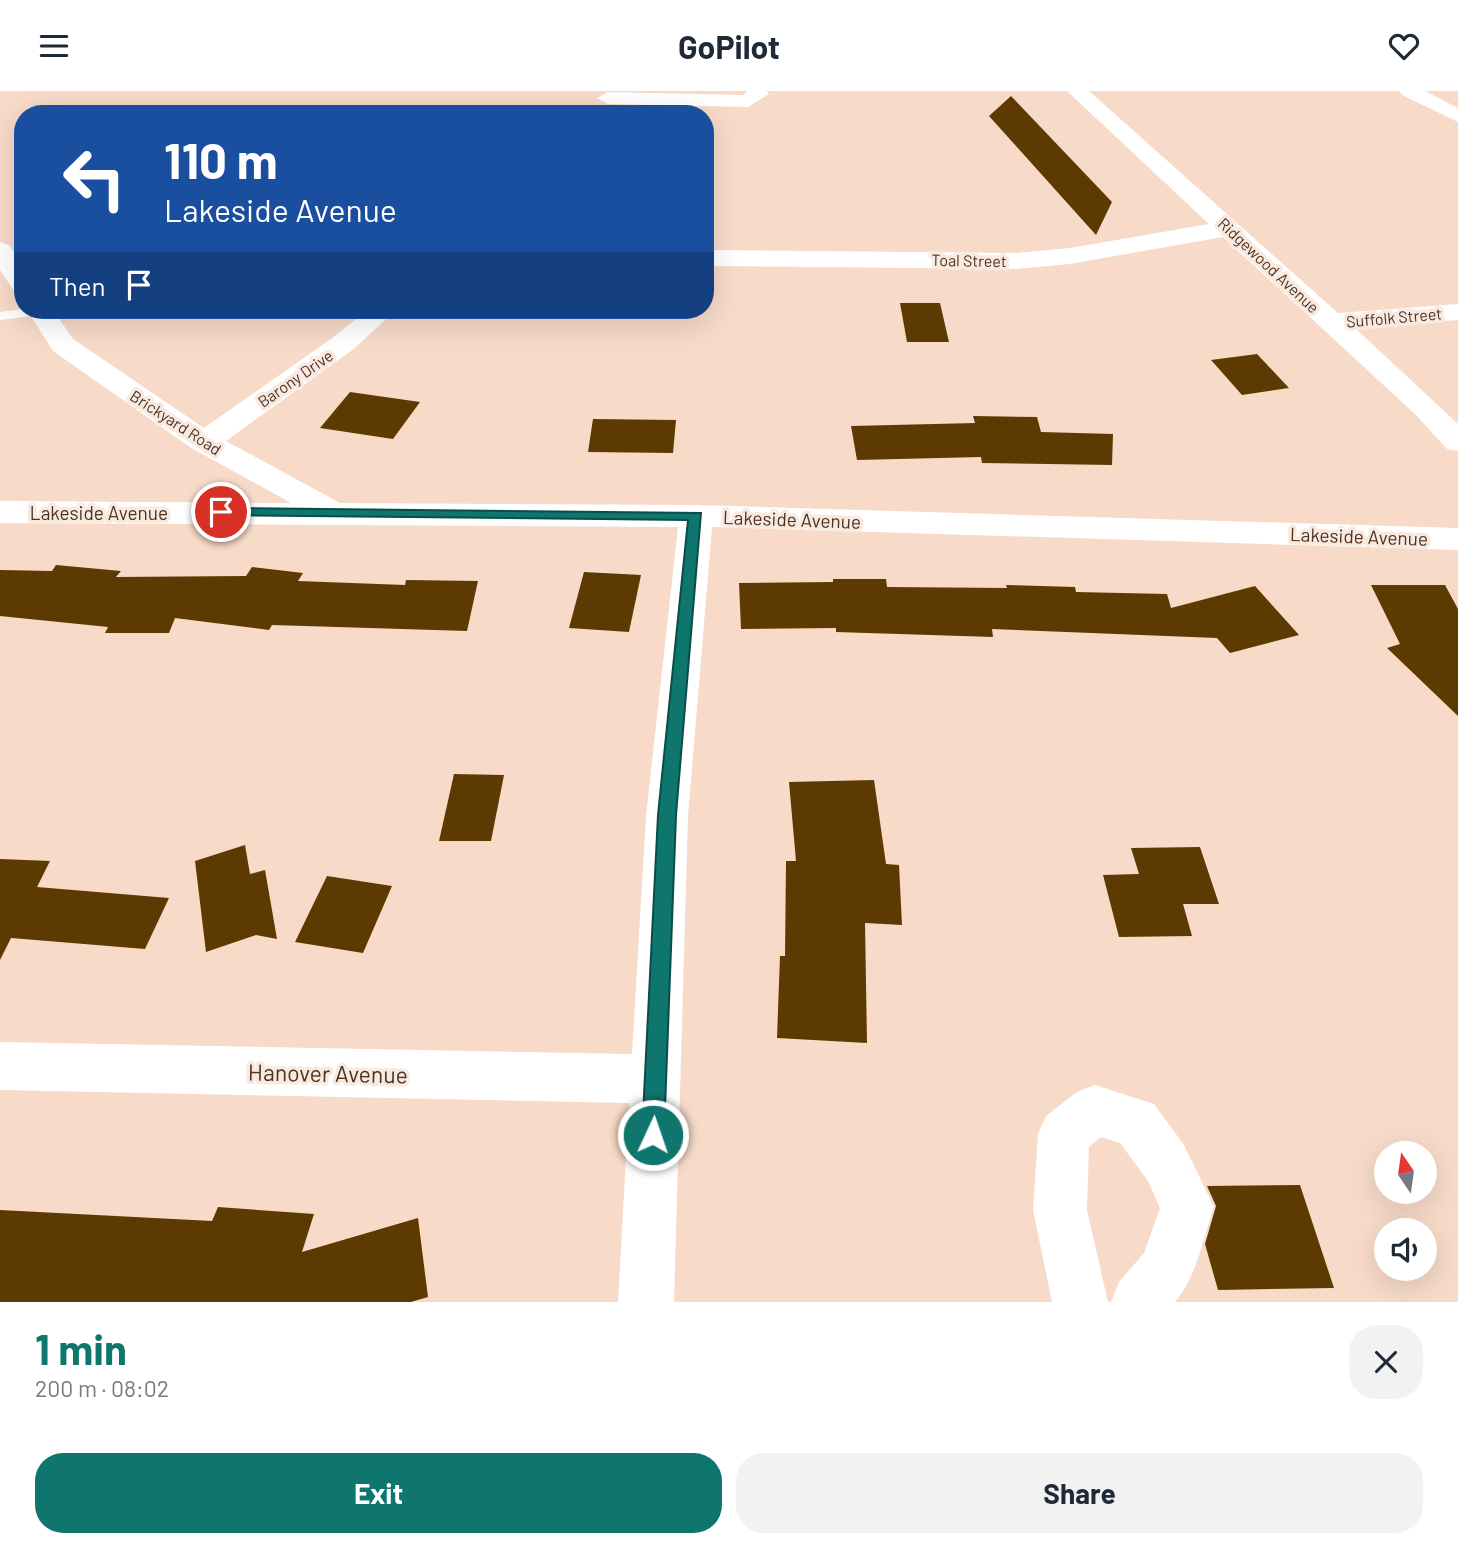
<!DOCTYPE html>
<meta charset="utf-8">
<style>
:root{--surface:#fff;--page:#f2f2f3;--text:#1f2937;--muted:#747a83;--accent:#0f766e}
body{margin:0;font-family:Barlow,sans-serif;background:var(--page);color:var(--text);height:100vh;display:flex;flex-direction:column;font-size:26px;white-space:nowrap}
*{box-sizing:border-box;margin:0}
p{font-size:23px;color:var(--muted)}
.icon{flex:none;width:38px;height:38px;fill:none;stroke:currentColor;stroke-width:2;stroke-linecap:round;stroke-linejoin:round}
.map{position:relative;height:1211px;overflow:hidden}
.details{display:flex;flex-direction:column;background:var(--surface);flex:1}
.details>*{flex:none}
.top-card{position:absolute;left:14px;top:14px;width:700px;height:214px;border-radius:28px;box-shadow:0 7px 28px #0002;background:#1a4fa0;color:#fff;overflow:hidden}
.needle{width:46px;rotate:347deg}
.controls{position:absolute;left:1374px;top:1050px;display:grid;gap:14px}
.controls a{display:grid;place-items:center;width:63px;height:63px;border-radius:50%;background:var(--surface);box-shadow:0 7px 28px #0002;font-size:35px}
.pin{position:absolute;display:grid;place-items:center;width:60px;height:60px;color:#fff;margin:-30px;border:4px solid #fff;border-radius:50%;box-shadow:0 2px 7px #0007}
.me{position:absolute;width:77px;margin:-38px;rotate:3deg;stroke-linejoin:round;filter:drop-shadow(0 0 5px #0008)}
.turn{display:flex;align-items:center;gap:24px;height:147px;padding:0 35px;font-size:32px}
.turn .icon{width:91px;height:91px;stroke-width:2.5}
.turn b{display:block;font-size:49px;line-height:60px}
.then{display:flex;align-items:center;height:66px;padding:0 35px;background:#0003;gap:14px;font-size:26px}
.round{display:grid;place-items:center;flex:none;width:74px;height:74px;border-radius:28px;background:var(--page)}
.overview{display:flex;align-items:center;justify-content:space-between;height:119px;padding:0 35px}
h1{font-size:42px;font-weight:700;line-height:52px;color:var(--accent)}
.action{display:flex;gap:14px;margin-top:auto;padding:14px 35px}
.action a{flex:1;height:80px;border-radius:28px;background:var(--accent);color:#fff;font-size:28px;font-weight:700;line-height:80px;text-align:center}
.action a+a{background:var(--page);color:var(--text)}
header{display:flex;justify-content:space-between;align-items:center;height:91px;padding:0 35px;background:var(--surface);font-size:32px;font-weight:700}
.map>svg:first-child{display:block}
</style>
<header><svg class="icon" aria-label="menu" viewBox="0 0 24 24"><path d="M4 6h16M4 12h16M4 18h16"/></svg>GoPilot<svg class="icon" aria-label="heart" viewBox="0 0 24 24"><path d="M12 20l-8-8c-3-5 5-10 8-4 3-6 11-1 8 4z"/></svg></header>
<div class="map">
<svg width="1458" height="1211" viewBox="0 0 1458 1211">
<rect width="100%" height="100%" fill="#f7dac8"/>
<!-- building -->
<g fill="#5c3a02">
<polygon points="1011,5 1112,111 1096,144 989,25"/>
<polygon points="900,212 940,212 949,251 907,251"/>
<polygon points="1257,263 1289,297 1242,304 1211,269"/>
<polygon points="350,301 420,311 393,348 320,337"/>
<polygon points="973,325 1037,326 1041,341 1113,343 1112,374 982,372 981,366 857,369 851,335 975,332"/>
<polygon points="593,328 676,329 673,362 588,361"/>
<polygon points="56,474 121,480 116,486 246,485 252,476 303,482 298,490 405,494 406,489 478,490 467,540 272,534 269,539 175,527 169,542 105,542 108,536 0,525 0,479 52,480"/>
<polygon points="584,481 641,484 629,541 569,537"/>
<polygon points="833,488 886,488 887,496 1007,497 1006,494 1075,496 1076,501 1167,503 1171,517 1255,495 1299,544 1230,562 1217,547 992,538 993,546 836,541 836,537 741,538 739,492 833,491"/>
<polygon points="1371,494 1445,494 1458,518 1458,625 1387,557 1400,553"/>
<polygon points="454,683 504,684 491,750 439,750"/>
<polygon points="874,689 886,773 899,774 902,834 865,832 867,952 777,947 780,865 785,865 786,770 796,770 789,691"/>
<polygon points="245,754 250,783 265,779 277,848 256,844 206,861 195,770"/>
<polygon points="1200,756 1219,813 1183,813 1192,845 1119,846 1103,784 1139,783 1131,757"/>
<polygon points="0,768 50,770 37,796 169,807 145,858 11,847 0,869"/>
<polygon points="327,785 392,795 363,862 295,851"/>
<polygon points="1300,1094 1334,1197 1218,1199 1205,1153 1216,1115 1207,1095"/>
<polygon points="218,1116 314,1123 302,1161 418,1127 428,1206 411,1211 0,1211 0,1119 212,1130"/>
</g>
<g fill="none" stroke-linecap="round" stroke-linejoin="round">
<!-- service -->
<polygon fill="#fff" fill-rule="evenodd" points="23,218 47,220 40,224 0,229 0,221"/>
<!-- minor -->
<g fill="#fff" fill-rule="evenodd">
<polygon points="747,0 767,0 769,3 748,16 608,13 597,7 608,1 744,4"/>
<polygon points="1067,0 1089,0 1338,222 1458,213 1458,229 1355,237 1458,333 1458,360 1447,358 1415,323 1223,146 1070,173 1016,178 705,175 705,159 1016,162 1070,157 1209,133"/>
<polygon points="1399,0 1425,0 1458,17 1458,31 1402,4"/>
<polygon points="0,151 9,154 23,174 23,202 14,200 0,179"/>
<polygon points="27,219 53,219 73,248 204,337 335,245 367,219 396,219 355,257 226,350 340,412 696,414 1458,437 1458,459 712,436 688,725 674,1211 618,1211 629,1012 0,999 0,951 632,963 646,725 678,436 0,432 0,410 291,412 193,358 53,260"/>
<path d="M1095,994L1154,1013L1184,1054L1214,1116C1203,1148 1197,1185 1175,1211H1111L1119,1191L1144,1162L1160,1117L1148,1090L1120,1052L1101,1046L1089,1056L1087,1119L1108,1211H1052L1033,1119L1038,1043L1046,1025L1077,1001Z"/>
</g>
</g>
<!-- route -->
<polygon fill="#0f766e" stroke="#0a4d48" stroke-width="2" points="221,417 701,422 676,724 664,1044 661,1051 653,1054 646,1051 642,1044 658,724 688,429 216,424 216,418"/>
<g text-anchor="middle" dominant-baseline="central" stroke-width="7" stroke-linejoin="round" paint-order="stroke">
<!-- far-street labels -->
<g font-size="16" fill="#4f3321" stroke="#f9eae1">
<text transform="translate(969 169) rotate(1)">Toal Street</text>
<text transform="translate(1269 174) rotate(43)">Ridgewood Avenue</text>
<text transform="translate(1394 226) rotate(-5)">Suffolk Street</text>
<text transform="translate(295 287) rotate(-35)">Barony Drive</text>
<text transform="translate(176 331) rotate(33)">Brickyard Road</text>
</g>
<!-- street labels -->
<g font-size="19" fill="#4f3321" stroke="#f9eae1">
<text x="99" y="421">Lakeside Avenue</text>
<text transform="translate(792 428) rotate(2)">Lakeside Avenue</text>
<text transform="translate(1359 445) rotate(2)">Lakeside Avenue</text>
</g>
<!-- near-street labels -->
<g font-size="23" fill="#4f3321" stroke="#f9eae1">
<text transform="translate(328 982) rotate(1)">Hanover Avenue</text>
</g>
</g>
</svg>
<div class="controls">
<a><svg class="needle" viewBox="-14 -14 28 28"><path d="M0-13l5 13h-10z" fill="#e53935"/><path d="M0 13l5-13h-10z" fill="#747a83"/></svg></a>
<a><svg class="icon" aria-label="sound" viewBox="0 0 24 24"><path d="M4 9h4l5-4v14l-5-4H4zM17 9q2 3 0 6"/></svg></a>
</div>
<div class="pin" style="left:221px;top:421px;background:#d93025"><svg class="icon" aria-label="arrive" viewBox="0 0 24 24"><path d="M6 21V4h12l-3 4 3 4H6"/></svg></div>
<svg class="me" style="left:653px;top:1044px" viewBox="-20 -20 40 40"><circle r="17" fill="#0f766e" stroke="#fff" stroke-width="3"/><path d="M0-11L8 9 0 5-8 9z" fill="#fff"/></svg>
<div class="top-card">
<div class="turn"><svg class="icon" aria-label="left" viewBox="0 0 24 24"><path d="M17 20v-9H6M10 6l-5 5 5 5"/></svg><div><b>110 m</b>Lakeside Avenue</div></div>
<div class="then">Then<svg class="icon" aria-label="arrive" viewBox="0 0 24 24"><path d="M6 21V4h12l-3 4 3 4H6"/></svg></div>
</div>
</div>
<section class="details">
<div class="overview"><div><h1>1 min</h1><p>200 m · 08:02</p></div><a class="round"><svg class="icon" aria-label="close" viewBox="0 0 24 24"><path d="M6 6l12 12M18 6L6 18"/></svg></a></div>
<div class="action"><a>Exit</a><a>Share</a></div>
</section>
